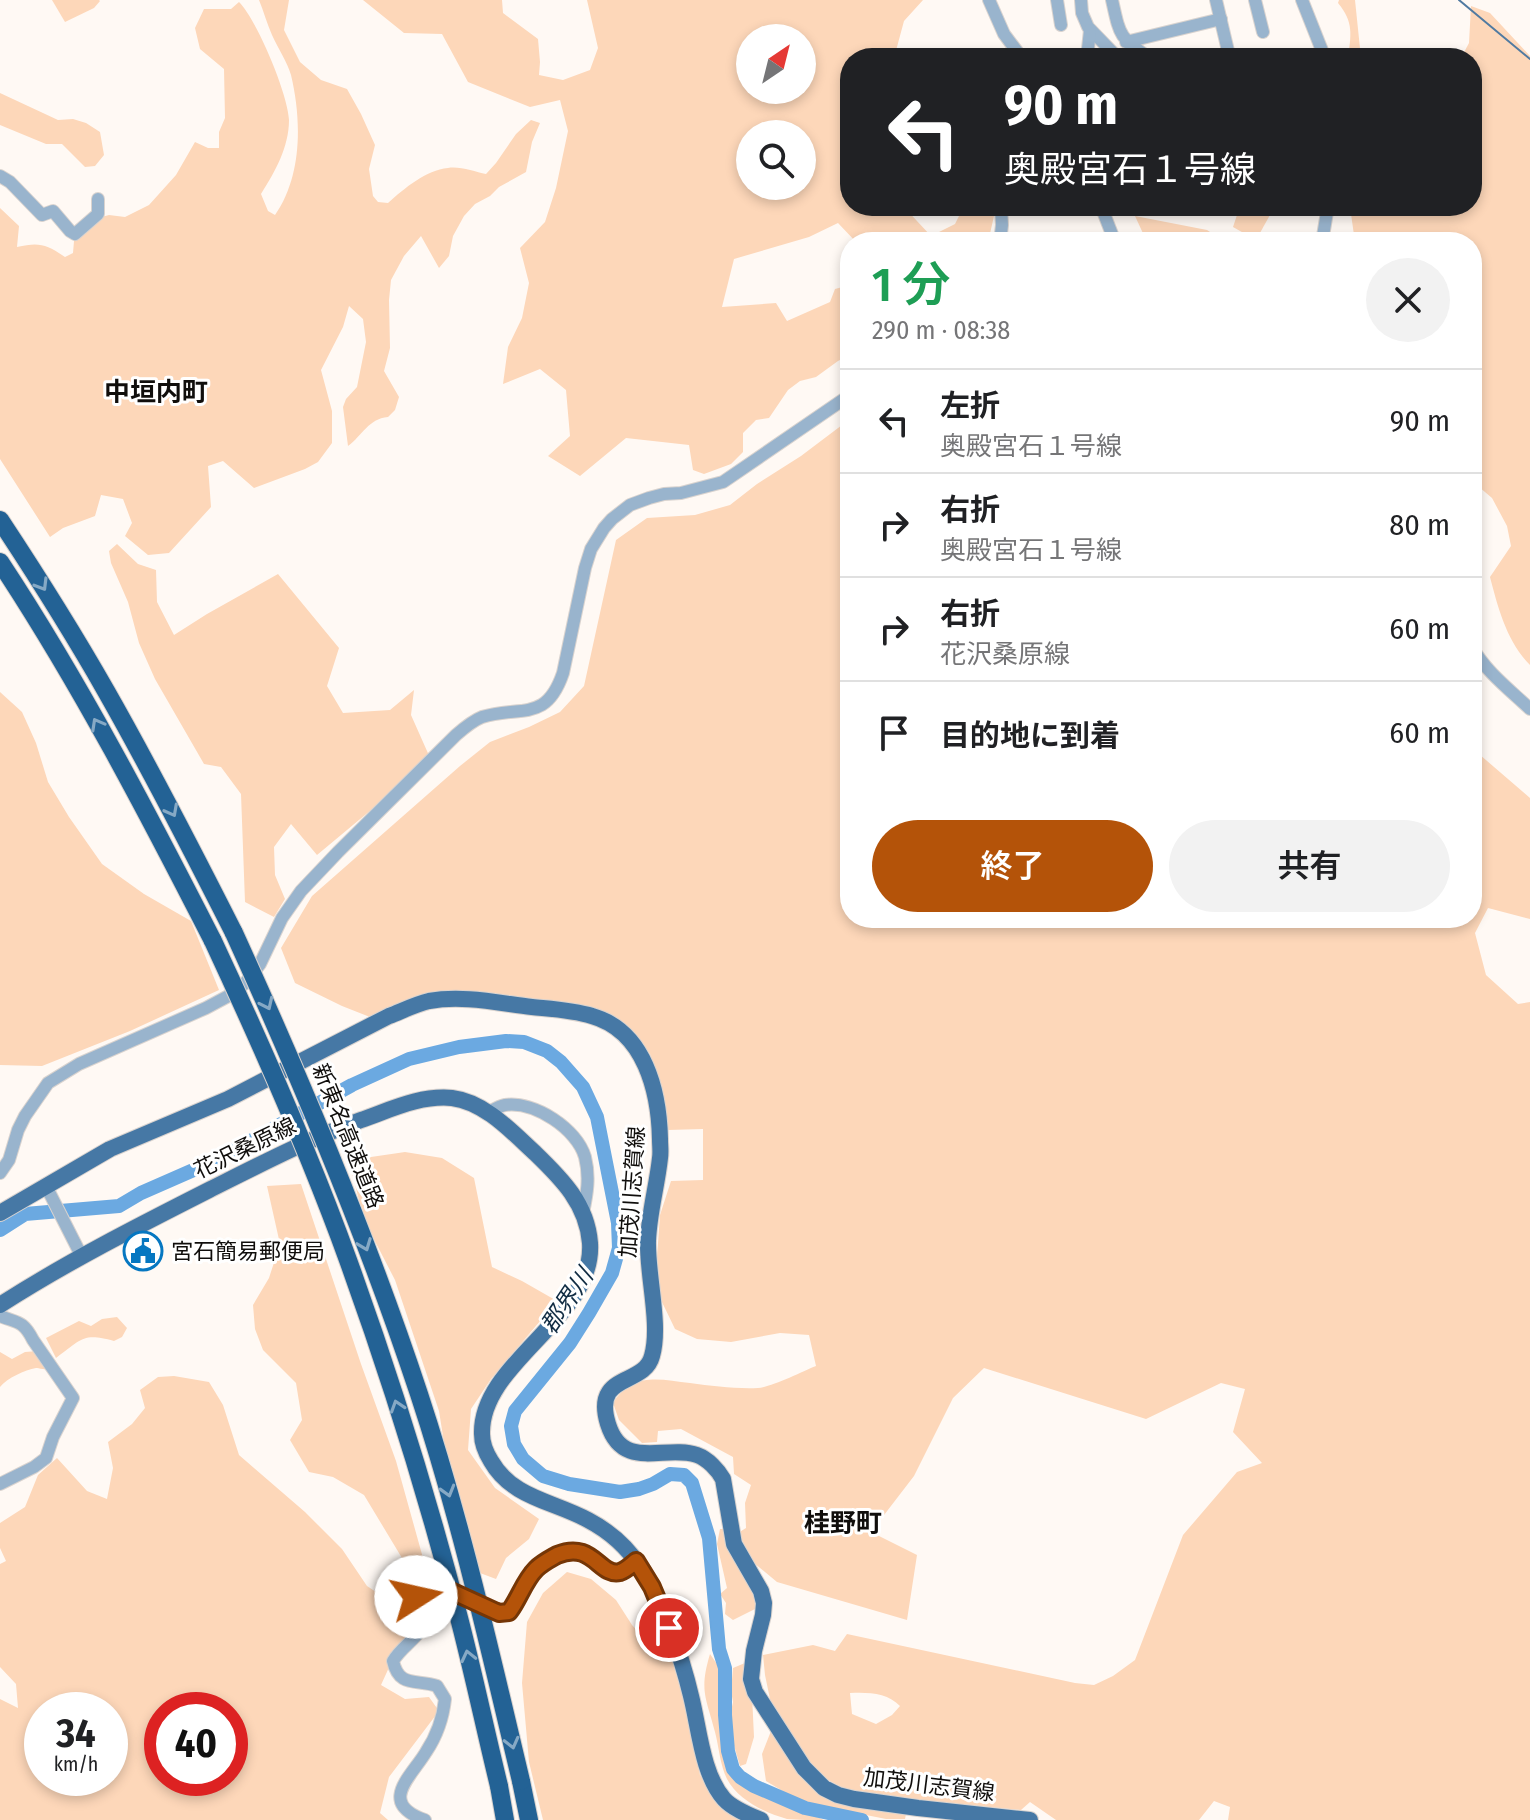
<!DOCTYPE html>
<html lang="ja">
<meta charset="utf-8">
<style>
:root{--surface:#fff;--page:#f2f2f2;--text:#202124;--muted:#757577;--line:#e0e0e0;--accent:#b45309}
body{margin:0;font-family:"Fira Sans Condensed","Noto Sans JP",sans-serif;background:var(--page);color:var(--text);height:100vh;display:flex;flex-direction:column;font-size:30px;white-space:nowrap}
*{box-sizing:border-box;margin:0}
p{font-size:26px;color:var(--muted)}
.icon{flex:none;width:44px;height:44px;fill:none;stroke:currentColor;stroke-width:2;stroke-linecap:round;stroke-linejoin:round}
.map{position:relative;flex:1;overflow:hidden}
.drawer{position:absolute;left:840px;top:232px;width:642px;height:696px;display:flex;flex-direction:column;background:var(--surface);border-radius:32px;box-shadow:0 4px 12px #0003}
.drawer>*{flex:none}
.guide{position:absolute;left:840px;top:48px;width:642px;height:168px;border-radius:32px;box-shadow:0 4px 12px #0003;background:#202124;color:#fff;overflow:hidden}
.needle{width:52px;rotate:35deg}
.tools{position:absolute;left:736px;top:24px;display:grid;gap:16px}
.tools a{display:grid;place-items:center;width:80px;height:80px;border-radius:50%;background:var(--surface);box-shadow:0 4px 12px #0003;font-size:40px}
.speed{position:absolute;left:24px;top:1692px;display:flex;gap:16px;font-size:40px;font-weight:700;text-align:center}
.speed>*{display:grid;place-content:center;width:104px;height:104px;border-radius:50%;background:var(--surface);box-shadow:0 4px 12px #0003;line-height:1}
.speed small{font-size:20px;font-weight:400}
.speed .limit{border:12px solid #d22;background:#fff;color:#111}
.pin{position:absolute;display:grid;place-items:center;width:68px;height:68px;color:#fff;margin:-34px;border:4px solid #fff;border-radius:50%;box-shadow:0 2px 8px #0007}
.me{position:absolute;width:88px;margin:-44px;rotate:80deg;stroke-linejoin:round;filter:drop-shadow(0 0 6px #0008)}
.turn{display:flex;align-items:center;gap:28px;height:168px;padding:0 32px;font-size:36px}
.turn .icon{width:104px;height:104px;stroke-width:2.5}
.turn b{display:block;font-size:56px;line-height:68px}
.round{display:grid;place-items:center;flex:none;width:84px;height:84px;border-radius:42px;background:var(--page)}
.summary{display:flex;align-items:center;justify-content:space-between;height:136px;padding:0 32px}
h1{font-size:48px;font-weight:600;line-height:60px;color:#1e9e55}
.button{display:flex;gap:16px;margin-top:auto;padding:16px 32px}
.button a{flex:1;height:92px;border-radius:48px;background:var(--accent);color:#fff;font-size:32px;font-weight:600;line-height:92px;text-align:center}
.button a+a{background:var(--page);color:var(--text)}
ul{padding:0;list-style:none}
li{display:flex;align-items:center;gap:24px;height:104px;padding:0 32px;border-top:2px solid var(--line)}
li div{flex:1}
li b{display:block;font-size:30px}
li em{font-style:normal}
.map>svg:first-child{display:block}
</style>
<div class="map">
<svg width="1530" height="1820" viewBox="0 0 1530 1820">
<rect width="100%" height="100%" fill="#fff9f4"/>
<!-- green -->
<g fill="#fdd7b9" fill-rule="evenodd">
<polygon points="52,0 99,0 100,1 94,8 65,22"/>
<path d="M259,0H289L284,30L300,62L321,80L347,89L361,114L375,145L369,169L373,196L378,202L388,203C405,188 426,170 448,168C460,166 475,172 486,174L496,163L516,134L531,120L540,123L532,142L526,172L499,187L490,196L475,204L464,216L453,236L449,256L439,268L421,236L404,256L391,280L389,300L390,348L384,371L399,397L395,410L388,417C368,419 363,435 348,446L343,407L346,399L357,387L366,342L363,319L349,306L343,327L321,370L332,411V443L318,462L305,469L254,488L223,461L208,466L211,507L169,553L148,555L125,536L132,523L123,499L101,495L95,516L63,528L50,537L0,459V208L19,226L17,247C39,242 46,244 65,257L73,253L74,241L82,231L98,218L109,215L125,217L149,205L176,175L195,142L208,148H219V132L225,118L224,69L200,49L195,28L204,9H231L239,2C257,20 288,94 289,120C289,147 275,172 261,194L268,211L275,215C302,176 302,121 291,75C287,62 278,48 272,35C267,24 264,12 259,0Z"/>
<path d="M363,0H502L503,13L538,39L540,62L539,75L563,80L590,70L598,48L587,0H923L904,21L894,58H850V206H903L931,236L955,224L964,206H994V216L989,238L982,242H856L838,223L809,237L734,259L722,307L776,303L787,321L830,302L835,289L850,285V355L838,361L816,377L800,381L788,390L769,418L756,420L743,433V452L731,464L704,474L693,470L689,445L626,438L580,476L548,456L570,436L566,390L540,369L503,384L508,347L522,318L529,283L520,248L545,222L556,188L568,131L560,100L530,107L468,82L442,34L404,33ZM750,38H802V90H750ZM750,134H802V186H750Z"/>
<path d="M1339,0H1355L1361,58H1348C1351,35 1354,22 1338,3Z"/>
<path d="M1471,6L1490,13L1530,56V665C1507,642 1498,608 1490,577L1511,546L1507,526L1492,498L1472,481V242H1355L1351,214L1354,206H1472V58H1461L1469,43Z"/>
<polygon points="0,93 58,120 73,119 86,123 100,132 104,155 95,166 85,167 62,144 46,144 0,125"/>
<polygon points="1240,206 1272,206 1270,215 1256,240 1233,227"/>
<polygon points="1135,216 1207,230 1225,242 1147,242"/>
<path d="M850,419V918H1472V748L1530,798V919L1488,908L1475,933L1486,975L1518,1004L1530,1002V1820H1228L1230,1807L1214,1801L1199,1820H1056L1030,1802L1021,1810L876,1796L841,1787L817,1774L771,1704L765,1675L763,1655L813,1645L835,1651L847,1634L1075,1683L1094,1685L1113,1676L1135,1660L1183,1535L1237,1472L1262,1463L1233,1432L1245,1389L1221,1383L1146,1419L984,1368L953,1398L914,1476L871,1532L917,1555L907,1620L777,1582L754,1563L738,1533L746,1528L745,1503L751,1485L734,1474L733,1457L681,1429L658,1431L657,1442L642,1443L619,1420L613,1403C632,1372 659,1379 690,1383C712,1386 736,1389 758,1388C772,1387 801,1372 816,1366L809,1335L780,1333L731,1342L697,1339L675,1329L661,1300L657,1257L660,1215L671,1181L703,1180V1129L668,1130L650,1054L628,1028L493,994L375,1019L342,1006L295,983L281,948L312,896L460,766L490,742L529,727L560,712L584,686L616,540L647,518L695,515L730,505L757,484L801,456ZM850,1693C868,1692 888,1693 900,1706L892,1715L876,1724L852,1714Z"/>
<polygon points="117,544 138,564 156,570 157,602 174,635 207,614 278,574 339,648 327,686 343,713 390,710 414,690 411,715 431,760 317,855 291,824 274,847 275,875 285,899 274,917 245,902 241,794 221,767 204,764 155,679 139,643 128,602 111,563 109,551"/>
<polygon points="0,692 22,712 36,743 48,782 69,817 102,864 144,894 191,921 219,990 130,1031 42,1066 0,1065"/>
<polygon points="405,1152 442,1158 474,1178 492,1267 522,1281 557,1301 491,1379 471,1409 468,1450 495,1488 539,1519 529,1539 506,1558 496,1579 480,1573 446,1455 439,1411 395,1280 364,1220 347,1153 371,1157"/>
<polygon points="301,1184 361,1364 396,1461 428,1576 402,1558 364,1495 333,1477 309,1472 290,1440 302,1420 296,1383 263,1350 255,1329 253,1305 269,1278 280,1244 267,1186"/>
<path d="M117,1317L127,1328L122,1337L114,1341C82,1332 81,1340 56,1358L46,1338L79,1321L91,1326L102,1319Z"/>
<path d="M38,1351L50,1370C47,1370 38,1368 36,1368C25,1370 7,1378 0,1387V1352L12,1359L25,1352Z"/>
<path d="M174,1376L209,1382L223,1405L239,1455L305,1512L342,1549L367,1586L412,1616L413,1641L391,1663L381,1685L405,1699L429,1697L439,1711L389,1777L380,1813L388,1820H0V1699L18,1708L16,1684L0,1667V1564L6,1561L0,1548V1523L25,1507L38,1475L57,1458L87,1491L107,1499L113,1468L108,1442L132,1424L145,1408L140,1390L158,1377ZM42,1710H110V1778H42ZM162,1710H230V1778H162Z"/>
<polygon points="720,1529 723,1529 758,1603 757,1608 733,1620 725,1614 726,1603 720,1594 727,1588 717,1544"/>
<polygon points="567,1572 591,1579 616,1600 632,1625 653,1648 669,1650 686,1707 700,1775 720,1801 750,1820 543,1820 529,1762 522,1683 527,1622 543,1593"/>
<path d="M710,1654L719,1667L721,1737L734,1776L744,1785L824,1820C812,1820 798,1820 787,1819C765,1813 738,1800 727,1779C720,1765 719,1747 715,1732C706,1697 699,1691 710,1654Z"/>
<polygon points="745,1663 752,1695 754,1737 746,1764 740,1766 728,1725 733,1702 731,1691 733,1668"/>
<polygon points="771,1731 812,1785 906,1814 905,1819 886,1819 801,1802 766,1781 762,1754"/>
</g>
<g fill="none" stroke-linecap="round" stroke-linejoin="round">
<!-- stream -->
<polyline stroke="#507aa1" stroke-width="2" points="1459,0 1530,59"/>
<!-- river -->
<polyline stroke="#6ba9e1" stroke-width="14" points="0,1230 25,1214 119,1206 141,1193 214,1161 352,1085 409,1059 459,1047 506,1041 524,1042 547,1051 561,1062 583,1087 597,1117 618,1223 619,1248 612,1273 589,1313 570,1343 515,1411 511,1426 514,1444 523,1459 543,1476 569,1484 620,1492 639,1489 653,1484 670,1474 684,1475 692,1483 709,1538 719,1649 725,1668 725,1715 728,1751 733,1769 740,1777 754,1786 805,1808 862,1820"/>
<defs>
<g id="minor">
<polyline points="989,0 1004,34 1022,58"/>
<polyline points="1057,0 1061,25"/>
<polyline points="1081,0 1082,13 1088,27 1118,58"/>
<path d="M1112,0C1120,36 1119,37 1149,58"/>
<polyline points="1216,0 1229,55 1228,58"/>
<polyline points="1255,0 1263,32"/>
<polyline points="1302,0 1325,58"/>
<polyline points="1126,42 1221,19"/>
<polyline points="1087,58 1090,30"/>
<polyline points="0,176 10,182 42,215 53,211 70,231 75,234 98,214 98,199"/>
<polyline points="1101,206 1115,242"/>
<polyline points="1000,242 1002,225 1001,206"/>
<polyline points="1322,242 1328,206"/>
<path d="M1472,647C1486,672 1510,690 1530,709"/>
<path d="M488,1113C493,1110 499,1106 505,1105C535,1101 577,1129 585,1157C590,1177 587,1194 583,1213"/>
<path d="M0,1173L9,1160L18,1130L25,1116L48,1083L79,1064L206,1008L234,993L246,982L260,964L282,918L301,891L338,852L456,735C464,728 472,721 482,717C521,705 546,723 563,673L585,568L591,549L604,528L612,519L630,505L649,498L664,494L681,493L723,482L850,395"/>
<polyline points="46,1186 82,1257"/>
<path d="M0,1316C17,1323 23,1320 33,1340L73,1398L53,1437L46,1458L34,1467L0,1484"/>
<path d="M425,1820C377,1803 411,1777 426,1752C436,1737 443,1718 445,1699L437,1686C416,1679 399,1688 393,1661C400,1649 412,1642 420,1631L416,1597C424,1588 429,1585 440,1586L499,1613L509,1612C519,1599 524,1581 536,1569C550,1554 575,1545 593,1558C600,1562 606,1571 614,1572C623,1573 629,1567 636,1561"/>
</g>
<g id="major">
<path d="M0,1213L110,1149L228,1099L389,1016C402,1011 416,1004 429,1001C463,995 498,1003 532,1007C552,1009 573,1010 592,1016C645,1031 659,1092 660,1139C660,1146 661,1152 660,1158C657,1186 649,1213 648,1241C647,1275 661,1325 652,1356C644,1387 592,1372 608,1424C623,1472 665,1444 697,1455C708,1459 718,1470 723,1479L734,1544L761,1591L764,1603L763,1615L754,1651L751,1679L755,1692L804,1768L824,1788L838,1795L854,1799L918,1808L1030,1820"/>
<path d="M0,1305C67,1262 138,1226 209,1190C259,1165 309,1139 361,1120C390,1110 420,1095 452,1098C485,1102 512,1132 535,1153C562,1179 587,1204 590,1243C595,1318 480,1362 482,1434C482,1444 486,1453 491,1461C512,1498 553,1501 588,1520C609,1531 628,1548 641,1568C662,1599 682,1658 691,1696C699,1727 702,1774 724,1799C733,1809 749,1815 761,1820"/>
</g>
<g id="highway">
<path d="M0,520C37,576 73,633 106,691C151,770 193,852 234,933"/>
<path d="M0,562C80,683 147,812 213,941"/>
<polyline points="521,1781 529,1820"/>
<polyline points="499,1786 505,1820"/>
</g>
</defs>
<!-- minor casing -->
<use href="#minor" stroke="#d9d3cf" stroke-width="14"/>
<!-- major casing -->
<use href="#major" stroke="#d9d3cf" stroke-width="18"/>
<!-- highway casing -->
<use href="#highway" stroke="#d9d3cf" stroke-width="20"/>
<!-- minor -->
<use href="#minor" stroke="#99b4cd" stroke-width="12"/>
<!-- major -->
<use href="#major" stroke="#4678a5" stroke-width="16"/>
<!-- highway -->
<use href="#highway" stroke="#236295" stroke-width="18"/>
<defs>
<g id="highway-bridge">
<path d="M234,933C303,1084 367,1237 419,1394C461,1521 490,1651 521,1781"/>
<path d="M213,941C262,1046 309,1152 348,1260C390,1376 427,1495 458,1614C473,1671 485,1729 499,1786"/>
</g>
</defs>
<!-- highway-bridge casing -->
<use href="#highway-bridge" stroke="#d9d3cf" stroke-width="20" stroke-linecap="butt"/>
<!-- highway-bridge -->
<use href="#highway-bridge" stroke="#236295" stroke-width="18"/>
</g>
<!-- one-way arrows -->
<defs><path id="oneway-chevron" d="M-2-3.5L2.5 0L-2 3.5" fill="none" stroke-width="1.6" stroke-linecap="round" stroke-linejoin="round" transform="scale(2)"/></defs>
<g stroke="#86a9c5">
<use href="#oneway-chevron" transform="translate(42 585) rotate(59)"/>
<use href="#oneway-chevron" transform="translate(97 724) rotate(-119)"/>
<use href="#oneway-chevron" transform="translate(172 811) rotate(62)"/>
<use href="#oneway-chevron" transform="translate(267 1004) rotate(65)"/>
<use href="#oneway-chevron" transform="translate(365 1245) rotate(69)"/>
<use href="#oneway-chevron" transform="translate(397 1406) rotate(-108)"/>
<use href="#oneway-chevron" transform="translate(448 1491) rotate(74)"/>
<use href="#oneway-chevron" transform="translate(468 1656) rotate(-103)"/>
<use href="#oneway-chevron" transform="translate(512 1743) rotate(76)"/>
</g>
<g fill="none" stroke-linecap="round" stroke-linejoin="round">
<defs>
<path id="route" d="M416,1597C423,1588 429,1585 440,1586L499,1613L509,1612C519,1599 524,1581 536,1569C542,1563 550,1559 557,1555C593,1540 599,1577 620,1572C626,1570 631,1565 636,1561L652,1587L669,1628"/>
</defs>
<!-- route casing -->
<use href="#route" stroke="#753606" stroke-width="20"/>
<!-- route -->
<use href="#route" stroke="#b45309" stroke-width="14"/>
</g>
<!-- icons -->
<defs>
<symbol id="civic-ring" viewBox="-11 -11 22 22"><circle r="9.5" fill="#fff" stroke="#0677c1" stroke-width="1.5"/><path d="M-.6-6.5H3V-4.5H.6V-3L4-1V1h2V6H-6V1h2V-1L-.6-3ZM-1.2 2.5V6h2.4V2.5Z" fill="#0677c1"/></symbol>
</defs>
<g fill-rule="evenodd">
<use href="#civic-ring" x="121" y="1229" width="44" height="44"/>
</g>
<g text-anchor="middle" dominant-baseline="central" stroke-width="6" stroke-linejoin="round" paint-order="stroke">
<!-- street labels -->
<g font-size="22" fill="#100e0c" stroke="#fff">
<text transform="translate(348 1136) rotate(68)">新東名高速道路</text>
<text transform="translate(245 1148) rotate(-26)">花沢桑原線</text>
<text transform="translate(632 1192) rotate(-86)">加茂川志賀線</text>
<text transform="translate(929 1785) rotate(7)">加茂川志賀線</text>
</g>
<!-- poi labels -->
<g font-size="22" fill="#100e0c" stroke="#fff" text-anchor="start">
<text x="171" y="1251">宮石簡易郵便局</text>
</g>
<!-- water labels -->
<g font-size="24" font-style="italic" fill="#112c43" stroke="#fff">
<text transform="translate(567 1301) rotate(-56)">郡界川</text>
</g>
<!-- quarter labels -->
<g font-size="26" font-weight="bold" fill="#100e0c" stroke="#fff">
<text x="156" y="392">中垣内町</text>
<text x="843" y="1523">桂野町</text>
</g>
</g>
</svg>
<div class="tools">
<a><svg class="needle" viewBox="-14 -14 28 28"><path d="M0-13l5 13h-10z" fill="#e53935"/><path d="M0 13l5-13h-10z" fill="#757577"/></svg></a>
<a><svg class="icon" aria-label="search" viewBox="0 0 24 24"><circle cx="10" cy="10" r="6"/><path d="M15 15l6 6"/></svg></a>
</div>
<div class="speed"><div>34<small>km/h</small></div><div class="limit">40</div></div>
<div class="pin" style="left:669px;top:1628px;background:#d93025"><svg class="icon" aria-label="arrive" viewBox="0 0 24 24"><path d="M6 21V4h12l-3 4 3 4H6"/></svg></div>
<svg class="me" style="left:416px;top:1597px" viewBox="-20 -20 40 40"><circle r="19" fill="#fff"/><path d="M0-13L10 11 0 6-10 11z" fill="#b45309"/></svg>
<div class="guide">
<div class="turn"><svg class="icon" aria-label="left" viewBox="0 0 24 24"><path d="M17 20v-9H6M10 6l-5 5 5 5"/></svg><div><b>90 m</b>奥殿宮石１号線</div></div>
</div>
<section class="drawer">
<div class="summary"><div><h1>1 分</h1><p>290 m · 08:38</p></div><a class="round"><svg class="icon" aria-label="close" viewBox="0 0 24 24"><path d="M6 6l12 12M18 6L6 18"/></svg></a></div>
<ul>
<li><svg class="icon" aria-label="left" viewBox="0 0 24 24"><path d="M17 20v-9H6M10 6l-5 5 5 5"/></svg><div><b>左折</b><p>奥殿宮石１号線</p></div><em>90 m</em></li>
<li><svg class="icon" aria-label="right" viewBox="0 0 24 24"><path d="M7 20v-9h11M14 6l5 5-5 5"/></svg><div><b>右折</b><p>奥殿宮石１号線</p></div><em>80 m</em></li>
<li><svg class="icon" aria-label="right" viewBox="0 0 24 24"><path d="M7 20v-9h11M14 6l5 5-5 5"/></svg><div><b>右折</b><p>花沢桑原線</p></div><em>60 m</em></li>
<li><svg class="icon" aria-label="arrive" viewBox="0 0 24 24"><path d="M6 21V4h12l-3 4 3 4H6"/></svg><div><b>目的地に到着</b></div><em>60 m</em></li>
</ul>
<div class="button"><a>終了</a><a>共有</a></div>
</section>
</div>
